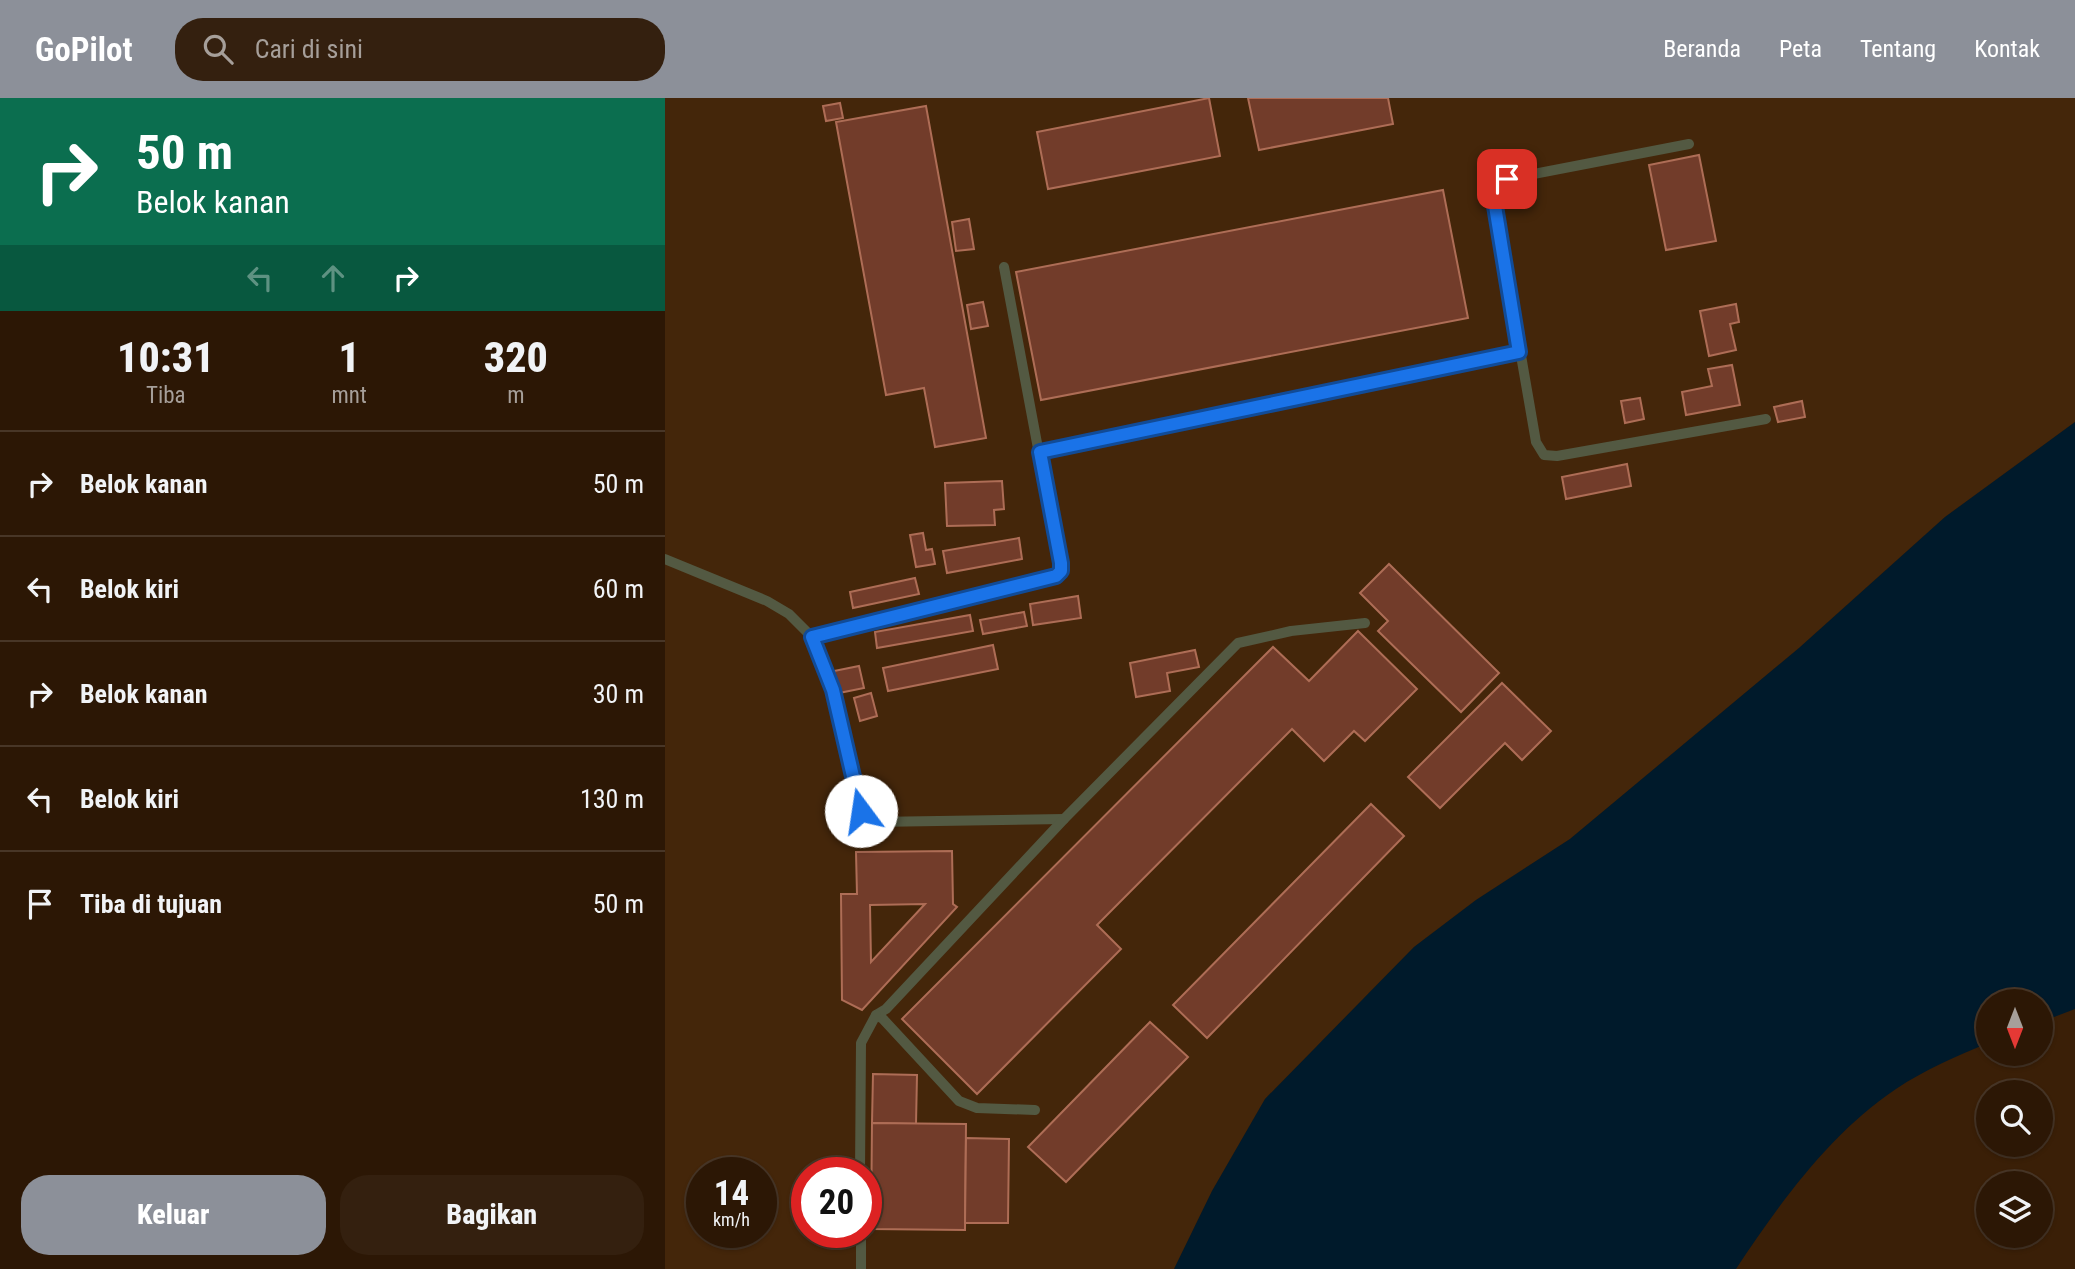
<!DOCTYPE html>
<html lang="id">
<style>
:root{--surface:#2c1705;--page:#34200f;--text:#f1f3f6;--muted:#a69f9a;--line:#483627;--accent:#8c9099}
body{margin:0;font-family:"Roboto Condensed",sans-serif;background:var(--page);color:var(--text);height:100vh;display:flex;flex-direction:column;font-size:26px;white-space:nowrap}
*{box-sizing:border-box;margin:0}
p{font-size:23px;color:var(--muted)}
.icon{flex:none;width:38px;height:38px;fill:none;stroke:currentColor;stroke-width:2;stroke-linecap:round;stroke-linejoin:round}
.map{position:relative;flex:1;overflow:hidden}
.drawer{display:flex;flex-direction:column;background:var(--surface);width:665px}
.drawer>*{flex:none}
.hud{background:#0b6e4f;color:#fff;overflow:hidden}
.needle{width:46px;rotate:180deg}
.fabs{position:absolute;left:1311px;top:891px;display:grid;gap:14px}
.fabs a{display:grid;place-items:center;width:77px;height:77px;border-radius:50%;background:var(--surface);box-shadow:0 2px 5px #0004,0 0 0 2px var(--line);font-size:35px}
.speed{position:absolute;left:21px;top:1059px;display:flex;gap:14px;font-size:35px;font-weight:700;text-align:center}
.speed>*{display:grid;place-content:center;width:91px;height:91px;border-radius:50%;background:var(--surface);box-shadow:0 2px 5px #0004,0 0 0 2px var(--line);line-height:1}
.speed small{font-size:18px;font-weight:400}
.speed .limit{border:10px solid #d22;background:#fff;color:#111}
.pin{position:absolute;display:grid;place-items:center;width:60px;height:60px;color:#fff;margin:-30px;border-radius:14px;box-shadow:0 4px 10px #0006}
.me{position:absolute;width:77px;margin:-38px;rotate:346deg;stroke-linejoin:round;filter:drop-shadow(0 0 5px #0008)}
.turn{display:flex;align-items:center;gap:24px;height:147px;padding:0 21px;font-size:32px}
.turn .icon{width:91px;height:91px;stroke-width:2.5}
.turn b{display:block;font-size:49px;line-height:60px}
.lanes{display:flex;align-items:center;height:66px;padding:0 21px;background:#0003;justify-content:center;gap:35px;direction:ltr}
.lanes .off{opacity:.35}
.eta{display:flex;justify-content:space-evenly;align-items:center;height:119px;text-align:center}
.eta b{font-size:42px;font-weight:800;line-height:49px}
.button{display:flex;gap:14px;margin-top:auto;padding:14px 21px}
.button a{flex:1;height:80px;border-radius:28px;background:var(--accent);color:#fff;font-size:28px;font-weight:800;line-height:80px;text-align:center}
.button a+a{background:var(--page);color:var(--text)}
ul{padding:0;list-style:none}
li{display:flex;align-items:center;gap:21px;height:105px;padding:0 21px;border-top:2px solid var(--line)}
li div{flex:1}
li b{display:block;font-size:26px}
li em{font-style:normal}
header{display:flex;align-items:center;gap:42px;box-sizing:border-box;height:98px;padding:0 35px;background:var(--accent);color:#fff}
header strong{font-size:33px}
nav{display:flex;gap:38px;margin-inline-start:auto;font-size:24px}
.search{width:490px;height:63px;background:var(--page);display:flex;align-items:center;gap:18px;box-sizing:border-box;padding:0 24px;border-radius:28px;color:var(--muted);font-size:26px}
main{display:flex;flex:1;min-height:0}
.map>svg:first-child{display:block}
</style>
<header>
<strong>GoPilot</strong>
<div class="search"><svg class="icon" aria-label="search" viewBox="0 0 24 24"><circle cx="10" cy="10" r="6"/><path d="M15 15l6 6"/></svg>Cari di sini</div>
<nav><a>Beranda</a><a>Peta</a><a>Tentang</a><a>Kontak</a></nav>
</header>
<main>
<section class="drawer">
<div class="hud">
<div class="turn"><svg class="icon" aria-label="right" viewBox="0 0 24 24"><path d="M7 20v-9h11M14 6l5 5-5 5"/></svg><div><b>50 m</b>Belok kanan</div></div>
<div class="lanes"><svg class="icon off" aria-label="left" viewBox="0 0 24 24"><path d="M17 20v-9H6M10 6l-5 5 5 5"/></svg><svg class="icon off" aria-label="ahead" viewBox="0 0 24 24"><path d="M12 20V5M6 11l6-6 6 6"/></svg><svg class="icon" aria-label="right" viewBox="0 0 24 24"><path d="M7 20v-9h11M14 6l5 5-5 5"/></svg></div>
</div>
<div class="eta">
<div><b>10:31</b><p>Tiba</p></div>
<div><b>1</b><p>mnt</p></div>
<div><b>320</b><p>m</p></div>
</div>
<ul>
<li><svg class="icon" aria-label="right" viewBox="0 0 24 24"><path d="M7 20v-9h11M14 6l5 5-5 5"/></svg><div><b>Belok kanan</b></div><em>50 m</em></li>
<li><svg class="icon" aria-label="left" viewBox="0 0 24 24"><path d="M17 20v-9H6M10 6l-5 5 5 5"/></svg><div><b>Belok kiri</b></div><em>60 m</em></li>
<li><svg class="icon" aria-label="right" viewBox="0 0 24 24"><path d="M7 20v-9h11M14 6l5 5-5 5"/></svg><div><b>Belok kanan</b></div><em>30 m</em></li>
<li><svg class="icon" aria-label="left" viewBox="0 0 24 24"><path d="M17 20v-9H6M10 6l-5 5 5 5"/></svg><div><b>Belok kiri</b></div><em>130 m</em></li>
<li><svg class="icon" aria-label="arrive" viewBox="0 0 24 24"><path d="M6 21V4h12l-3 4 3 4H6"/></svg><div><b>Tiba di tujuan</b></div><em>50 m</em></li>
</ul>
<div class="button"><a>Keluar</a><a>Bagikan</a></div>
</section>
<div class="map">
<svg width="1410" height="1171" viewBox="0 0 1410 1171">
<rect width="100%" height="100%" fill="#3a1f07"/>
<!-- built -->
<path fill="#44260a" fill-rule="evenodd" d="M0,0H1410V324L1280,419L1134,550L905,741L811,802L749,849L600,1001L547,1093L509,1171H0ZM37,1074H96V1134H37ZM142,1074H201V1134H142Z"/>
<!-- water -->
<path fill="#001a2b" d="M1410,324V911L1376,924V903H1323V945C1292,958 1259,972 1231,991C1164,1036 1115,1105 1071,1171H509L547,1093L600,1001L749,849L811,802L905,741L1134,550L1280,419Z"/>
<!-- building -->
<g fill="#723c2a" stroke="#ae6d56" stroke-width="2" fill-rule="evenodd">
<polygon points="544,0 555,58 383,91 372,34"/>
<polygon points="583,0 723,0 728,26 594,52"/>
<polygon points="175,5 178,20 161,23 158,8"/>
<polygon points="261,8 321,340 270,349 259,290 221,297 171,24"/>
<polygon points="1034,57 1051,143 1001,152 984,67"/>
<polygon points="778,92 803,220 376,302 351,174"/>
<polygon points="304,121 309,151 291,153 287,124"/>
<polygon points="318,204 323,228 306,231 302,207"/>
<polygon points="1071,206 1074,224 1065,226 1071,252 1044,258 1035,213"/>
<polygon points="1067,267 1075,307 1021,317 1017,294 1047,288 1043,271"/>
<polygon points="975,300 979,321 960,325 956,303"/>
<polygon points="1137,303 1140,319 1113,324 1109,309"/>
<polygon points="962,366 966,388 901,401 897,379"/>
<polygon points="337,383 339,411 329,412 330,427 282,428 280,385"/>
<polygon points="258,435 261,452 267,451 270,466 251,469 245,437"/>
<polygon points="354,440 357,461 282,475 278,453"/>
<polygon points="724,466 834,575 796,614 713,533 723,523 695,495"/>
<polygon points="250,480 254,496 188,510 185,494"/>
<polygon points="413,498 416,520 368,527 365,506"/>
<polygon points="359,514 362,528 318,536 315,522"/>
<polygon points="305,517 308,533 212,550 210,534"/>
<polygon points="693,533 752,591 700,643 689,633 659,663 627,631 432,827 456,851 312,996 237,921 608,549 644,583"/>
<polygon points="328,547 333,571 223,593 218,570"/>
<polygon points="530,552 534,569 502,575 505,593 471,599 465,565"/>
<polygon points="194,568 199,590 174,595 169,573"/>
<polygon points="837,585 886,633 857,662 840,645 775,710 743,679"/>
<polygon points="206,595 212,618 195,623 189,600"/>
<polygon points="706,706 739,738 542,940 508,907"/>
<path d="M287,753L288,806L292,809L197,912L177,902L176,796H192L191,754ZM260,806L206,864L205,807Z"/>
<polygon points="485,924 523,959 401,1084 363,1049"/>
<polygon points="208,976 252,977 251,1026 207,1025"/>
<polygon points="207,1025 301,1026 300,1132 206,1131"/>
<polygon points="301,1040 344,1041 343,1125 300,1125"/>
</g>
<g fill="none" stroke-linecap="round" stroke-linejoin="round">
<!-- service -->
<g stroke="#535942" stroke-width="10">
<polyline points="1024,46 843,81 831,89 829,102 871,344 879,357 892,358 1101,321"/>
<polyline points="375,354 854,254"/>
<polyline points="0,461 102,503 124,516 147,539 168,592 200,718 209,724 399,721"/>
<polyline points="147,539 391,478 396,473 339,169"/>
<polyline points="370,1012 312,1010 294,1003 218,921 211,917 221,911 399,721 573,545 626,533 700,525"/>
<polyline points="195,1074 196,945 211,917"/>
<polyline points="196,1134 196,1171"/>
</g>
</g>
<g fill="none" stroke-linecap="round" stroke-linejoin="round">
<defs>
<polyline id="route" points="196,713 168,592 147,539 391,478 396,473 396,465 375,354 854,254 829,102 831,89 842,81"/>
</defs>
<!-- route casing -->
<use href="#route" stroke="#114b97" stroke-width="18"/>
<!-- route -->
<use href="#route" stroke="#1a73e8" stroke-width="12"/>
</g>
</svg>
<div class="fabs">
<a><svg class="needle" viewBox="-14 -14 28 28"><path d="M0-13l5 13h-10z" fill="#e53935"/><path d="M0 13l5-13h-10z" fill="#a69f9a"/></svg></a>
<a><svg class="icon" aria-label="search" viewBox="0 0 24 24"><circle cx="10" cy="10" r="6"/><path d="M15 15l6 6"/></svg></a>
<a><svg class="icon" aria-label="layers" viewBox="0 0 24 24"><path d="M12 4l9 5-9 5-9-5zM3 14l9 5 9-5"/></svg></a>
</div>
<div class="speed"><div>14<small>km/h</small></div><div class="limit">20</div></div>
<div class="pin" style="left:842px;top:81px;background:#d93025"><svg class="icon" aria-label="arrive" viewBox="0 0 24 24"><path d="M6 21V4h12l-3 4 3 4H6"/></svg></div>
<svg class="me" style="left:196px;top:713px" viewBox="-20 -20 40 40"><circle r="19" fill="#fff"/><path d="M0-13L10 11 0 6-10 11z" fill="#1a73e8"/></svg>
</div>
</main>
